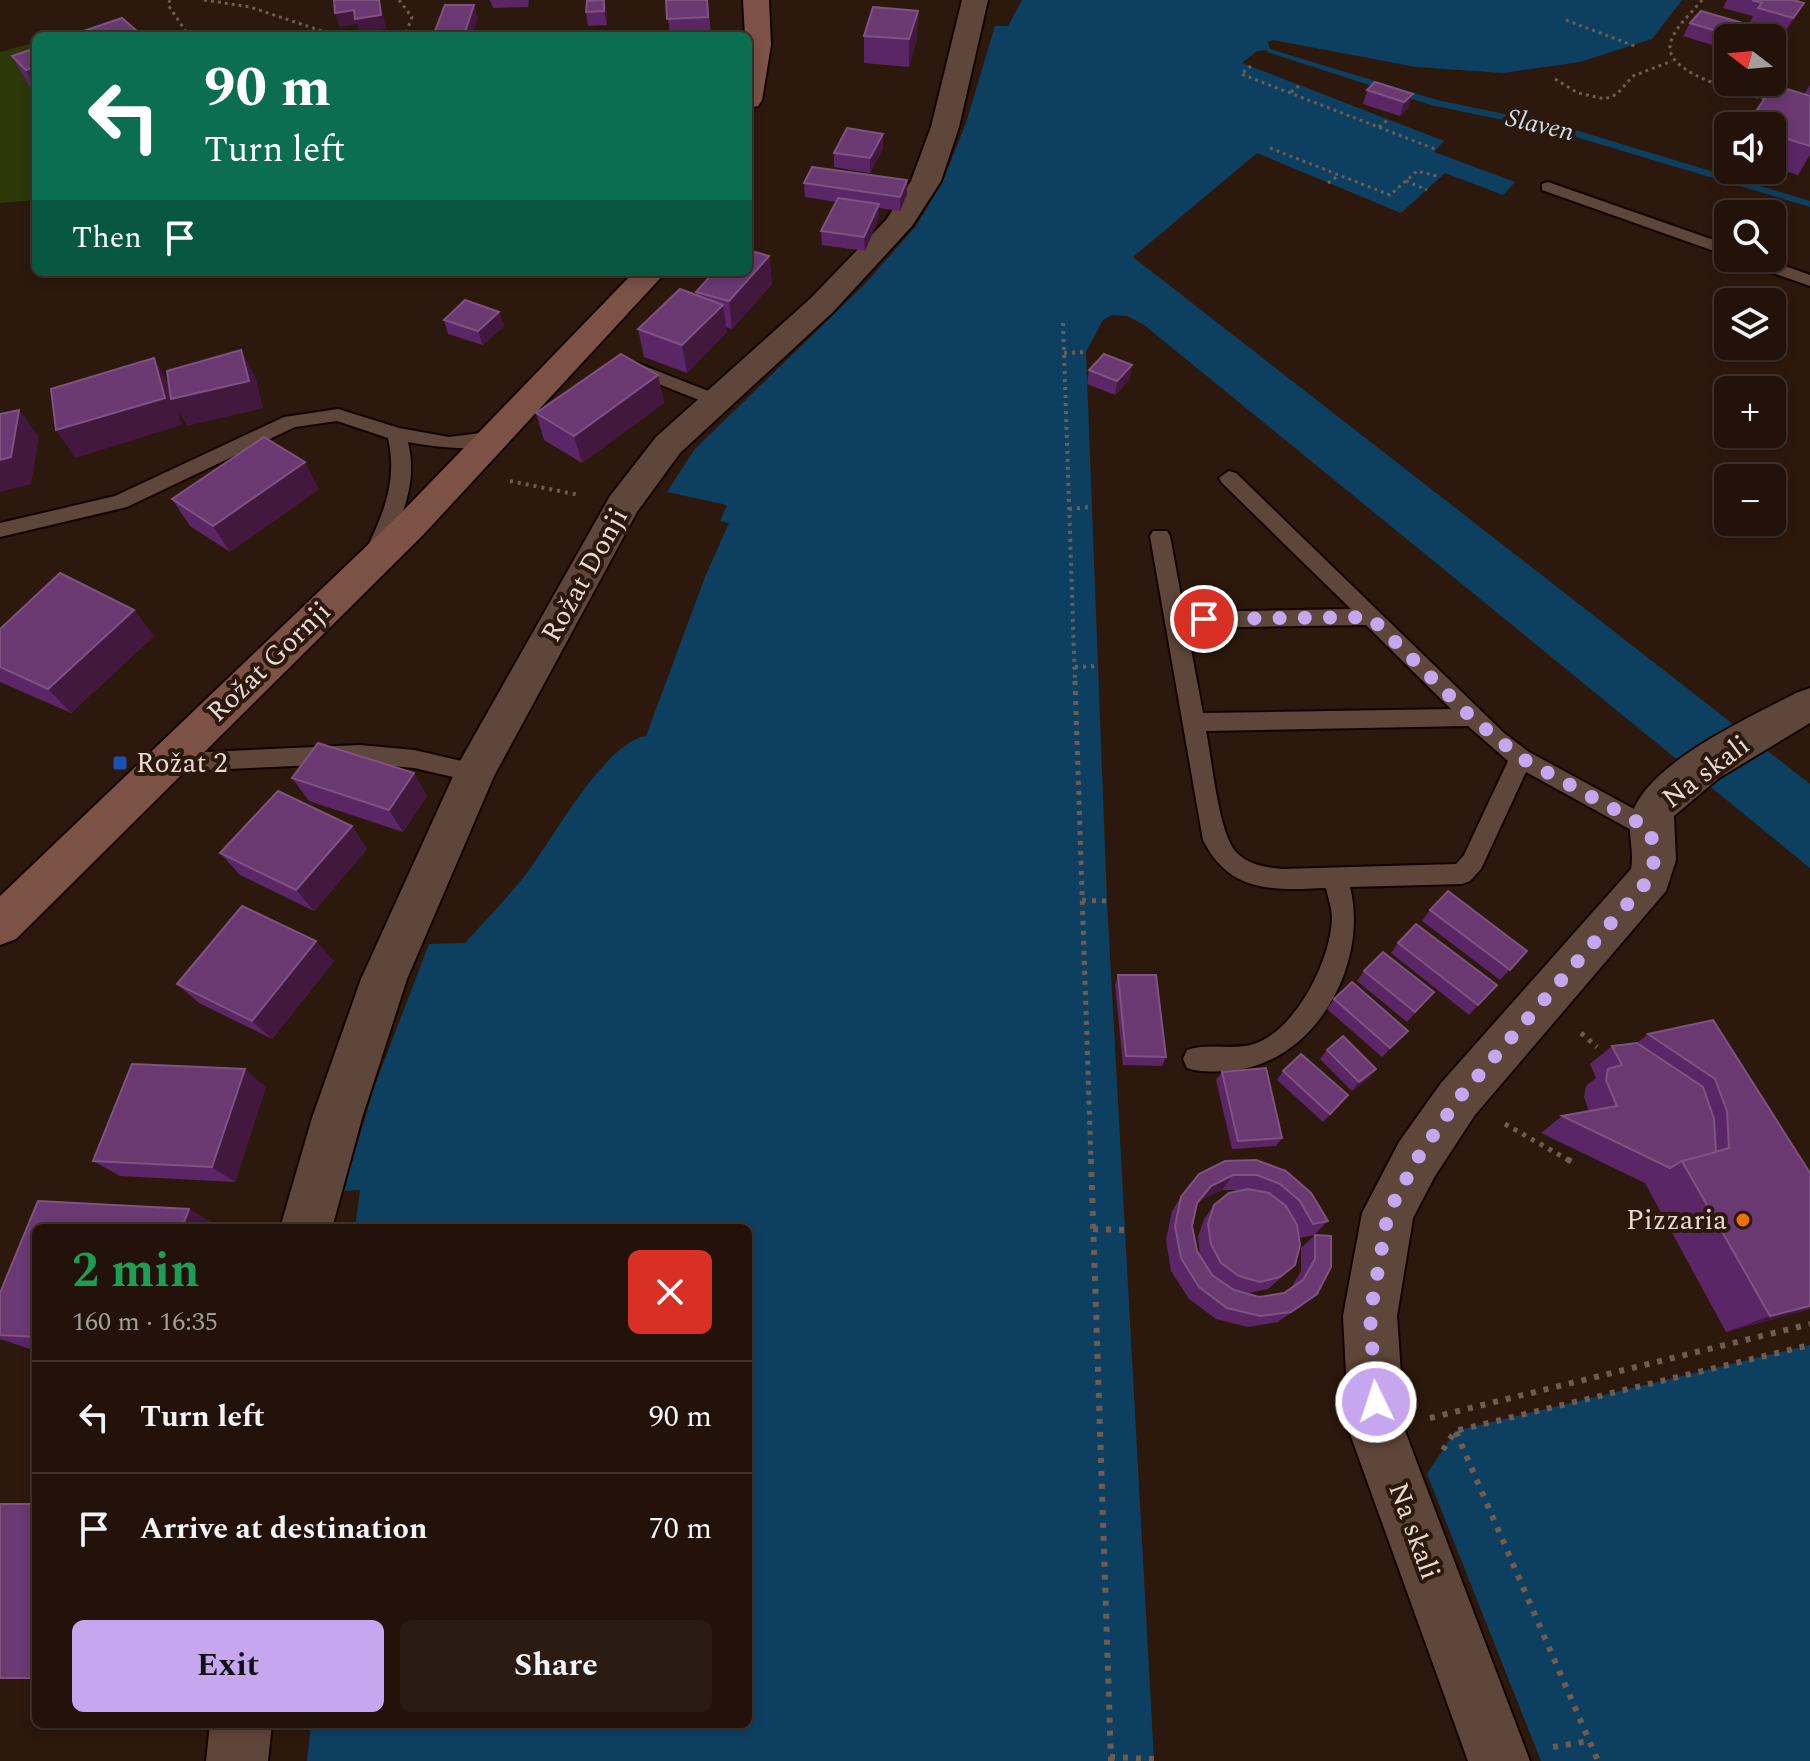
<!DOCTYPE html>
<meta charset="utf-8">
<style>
:root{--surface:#22120a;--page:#2a1b13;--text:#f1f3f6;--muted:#a29e9c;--line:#3f322b;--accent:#c7a6f0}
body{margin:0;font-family:Spectral,serif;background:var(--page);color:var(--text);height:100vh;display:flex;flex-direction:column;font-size:30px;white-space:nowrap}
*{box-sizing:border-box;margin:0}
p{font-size:26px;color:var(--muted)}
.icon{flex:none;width:44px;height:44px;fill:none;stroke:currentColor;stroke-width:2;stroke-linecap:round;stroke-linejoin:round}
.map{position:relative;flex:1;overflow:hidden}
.panel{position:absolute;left:32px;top:1224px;width:720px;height:504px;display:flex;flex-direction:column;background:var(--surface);border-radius:12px;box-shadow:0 4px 12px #0003,0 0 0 2px var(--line)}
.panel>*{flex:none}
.hud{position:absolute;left:32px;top:32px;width:720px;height:244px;border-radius:12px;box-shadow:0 4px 12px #0003,0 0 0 2px var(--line);background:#0b6e4f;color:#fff;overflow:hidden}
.needle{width:52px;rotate:286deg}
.fabs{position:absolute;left:1714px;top:24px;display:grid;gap:16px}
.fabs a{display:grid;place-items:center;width:72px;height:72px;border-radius:12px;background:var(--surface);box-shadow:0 4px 12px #0003,0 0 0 2px var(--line);font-size:40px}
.pin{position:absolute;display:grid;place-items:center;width:68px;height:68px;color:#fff;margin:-34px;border:4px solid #fff;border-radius:50%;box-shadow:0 2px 8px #0007}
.me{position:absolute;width:88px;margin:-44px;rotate:356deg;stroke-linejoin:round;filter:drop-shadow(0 0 6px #0008)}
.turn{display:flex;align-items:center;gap:28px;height:168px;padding:0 40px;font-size:36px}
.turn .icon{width:104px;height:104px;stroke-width:2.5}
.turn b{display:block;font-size:56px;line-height:68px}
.then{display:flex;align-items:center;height:76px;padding:0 40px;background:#0003;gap:16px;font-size:30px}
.round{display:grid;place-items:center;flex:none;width:84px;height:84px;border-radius:12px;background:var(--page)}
.overview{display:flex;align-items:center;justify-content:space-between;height:136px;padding:0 40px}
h1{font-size:48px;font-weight:700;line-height:60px;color:#1e9e55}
.cta{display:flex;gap:16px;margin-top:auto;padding:16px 40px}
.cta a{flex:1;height:92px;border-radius:12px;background:var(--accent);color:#111;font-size:32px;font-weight:700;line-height:92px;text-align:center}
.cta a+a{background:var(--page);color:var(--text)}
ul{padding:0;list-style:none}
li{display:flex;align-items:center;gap:24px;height:112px;padding:0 40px;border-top:2px solid var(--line)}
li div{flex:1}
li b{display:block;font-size:30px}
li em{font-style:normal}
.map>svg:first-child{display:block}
</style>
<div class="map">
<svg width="1810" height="1761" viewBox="0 0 1810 1761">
<rect width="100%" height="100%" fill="#2d180d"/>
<!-- green -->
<polygon fill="#2d3808" points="36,42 36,200 0,203 0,52"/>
<!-- water -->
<g fill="#0d4060">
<path d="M1022,0H1682L1652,39L1580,62L1503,73L1416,67L1273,40L1268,42L1270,50L1257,51L1242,63L1444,141L1434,152L1515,182L1503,195L1445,173L1401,213L1257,153L1133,257L1810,784V868L1143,324L1127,316L1112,315L1103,320L1086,352L1107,901L1154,1761H307L311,1724H748V1228H355L360,1190L343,1191L375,1085L429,944L465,943C486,920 508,897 527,873C552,840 605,742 646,736L705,577L729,523L720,521L727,505L667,492L694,450L864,285L916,226L942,183L966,123L995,26H1008Z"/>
<polygon points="1810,1345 1810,1761 1541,1761 1427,1474 1455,1431"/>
</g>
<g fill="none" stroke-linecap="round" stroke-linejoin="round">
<!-- stream -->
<polygon fill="#0d4060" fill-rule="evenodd" points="1267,48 1437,100 1562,126 1810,201 1810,207 1556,131 1431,105 1267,52"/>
<defs>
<g id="lane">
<polygon points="1548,182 1728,245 1728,256 1542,190 1542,184"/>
<polygon points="1739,258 1763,258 1810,275 1810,286 1741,262"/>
<polygon points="637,363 721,396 724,400 715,406 709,404 631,373 628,369 631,365"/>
<path d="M338,409L399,428L449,437L496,431L505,437C489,456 431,446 408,442C418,484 402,517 384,554L381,559H367L364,554C383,515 398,482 388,438L337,421L295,427L127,507L0,537V523L115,496L284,417Z"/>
<path d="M1229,471L1236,473L1504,733L1529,752L1658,822L1662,829L1658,836L1650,839L1642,836L1526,772L1481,869L1470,881L1462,884L1350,887C1370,967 1311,1070 1223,1071C1211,1072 1199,1072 1187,1068L1183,1059L1187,1050C1208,1042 1232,1051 1254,1044C1296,1030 1331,960 1332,918C1332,908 1328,898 1326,888C1274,890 1230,894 1203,840L1150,536L1153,531H1167L1170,536L1184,612L1351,609L1222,483L1219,478ZM1366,625L1451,709L1203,713L1187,628ZM1468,726L1508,761L1464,855L1456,864L1282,869C1265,867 1248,865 1236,852C1218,832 1212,759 1206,731Z"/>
<polygon points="360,745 414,750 475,764 483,766 486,773 483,780 475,782 414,768 360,763 164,772 156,769 153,763 156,757 164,754"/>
</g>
<g id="street">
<polygon points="962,0 988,0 959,127 941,181 912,226 833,312 680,453 637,512 494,776 407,979 362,1118 332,1228 280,1228 312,1118 361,979 460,761 610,496 656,437 811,298 886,220 911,181 931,127"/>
<path d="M1810,688V723L1719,778L1674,816L1676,860L1666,891L1475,1115L1435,1176L1413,1218L1397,1316L1405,1431L1530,1761H1468L1349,1431L1343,1316L1362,1213L1399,1142L1441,1083L1631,869C1635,850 1626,831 1632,813C1651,761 1749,718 1796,693Z"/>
<polygon points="210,1724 272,1724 268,1761 206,1761"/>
</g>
<g id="secondary">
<polygon points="743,0 769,0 771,45 762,100 758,106 748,108 748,36 745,36"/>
<polygon points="634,272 666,272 424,534 16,939 0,945 0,896 398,516"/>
</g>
</defs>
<!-- lane casing -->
<use href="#lane" stroke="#140300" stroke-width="4"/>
<!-- street casing -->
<use href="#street" stroke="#140300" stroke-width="4"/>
<!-- secondary casing -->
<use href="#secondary" stroke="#140300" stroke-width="4"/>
<!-- path-far3 -->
<g stroke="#6e5b51" stroke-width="3" stroke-dasharray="3 4" stroke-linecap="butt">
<polyline points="170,0 168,5 189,36"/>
<polyline points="204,0 250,7 337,36"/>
<polyline points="399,0 412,17 405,36"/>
<path d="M1702,0C1692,13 1671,30 1670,47C1668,76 1749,94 1771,101"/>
<polyline points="1566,20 1637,47"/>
<polyline points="1251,66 1241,74 1435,149"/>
<polyline points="1555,79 1578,93 1605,99 1617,94 1633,76 1672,61"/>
<polyline points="1291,92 1300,85"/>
<polyline points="1379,127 1389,119"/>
<polyline points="1270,148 1390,195 1417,171 1440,177"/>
<polyline points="1406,181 1427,190"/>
<polyline points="1328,183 1338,176"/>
</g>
<!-- path-far2 -->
<g stroke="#6e5b51" stroke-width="4" stroke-dasharray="3 5" stroke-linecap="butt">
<polyline points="1063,323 1075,683"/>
<polyline points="1064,353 1086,352"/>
<polyline points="510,481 579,495"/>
<polyline points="1069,509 1090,507"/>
<polyline points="1075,667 1097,666"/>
</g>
<!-- path-far1 -->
<g stroke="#6e5b51" stroke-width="5" stroke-dasharray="4 6" stroke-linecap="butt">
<polyline points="1075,681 1091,1161"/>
<polyline points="1082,900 1107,901"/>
<polyline points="1581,1033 1597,1047"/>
<polyline points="1505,1124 1570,1161"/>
</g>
<!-- path -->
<g stroke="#6e5b51" stroke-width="6" stroke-dasharray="5 8" stroke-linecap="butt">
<polyline points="1091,1159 1111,1761"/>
<polyline points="1567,1159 1574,1163"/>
<polyline points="1093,1229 1126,1230"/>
<polyline points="1430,1418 1810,1324"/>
<polyline points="1456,1432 1598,1761"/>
<polyline points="1443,1450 1455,1431 1810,1345"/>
<polyline points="1553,1747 1589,1741"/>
<polyline points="1110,1757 1154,1759"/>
</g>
<!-- lane -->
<use href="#lane" fill="#5f463a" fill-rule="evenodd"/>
<!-- street -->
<use href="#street" fill="#5f463a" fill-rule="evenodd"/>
<!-- secondary -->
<use href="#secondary" fill="#7c5247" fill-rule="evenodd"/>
</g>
<!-- wall -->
<g fill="#5b2666" fill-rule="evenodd">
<polygon points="490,0 529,0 528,7 493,8"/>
<polygon points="604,0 607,14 607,25 588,26 586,12"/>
<polygon points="666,0 708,0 711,36 670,36"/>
<polygon points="1727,0 1793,0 1804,3 1796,17 1785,32 1750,22 1753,16 1723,8"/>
<polygon points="918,11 917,38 909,67 864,63 864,36"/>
<polygon points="1690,23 1750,25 1746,33 1762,38 1728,38 1728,50 1683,36"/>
<polygon points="36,48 36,98 12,56"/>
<polygon points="1810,85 1810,155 1798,175 1772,167 1772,126 1804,94"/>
<polygon points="1367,90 1413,94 1408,108 1400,116 1363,104"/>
<polygon points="883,134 883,148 870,173 834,167 834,153"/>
<polygon points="907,180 907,194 900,211 879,208 879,218 865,251 822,245 821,231 836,202 805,197 804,183"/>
<polygon points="769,256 772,284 732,329 726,327 727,332 687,373 644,357 638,329 696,295 696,292"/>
<polygon points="499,312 504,326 483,345 448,334 444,320"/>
<polygon points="1089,370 1130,379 1115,395 1087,384"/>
<polygon points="658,375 664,403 582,463 544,440 536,413"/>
<polygon points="319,489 230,552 190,526 172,499"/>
<polygon points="134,610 154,636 71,713 0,682 0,629"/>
<polygon points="292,778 427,796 403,832 309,801"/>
<polygon points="367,849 314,911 240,875 220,853"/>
<polygon points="1430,910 1527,951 1500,980 1422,921"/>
<polygon points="1398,943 1497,985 1469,1015 1391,953"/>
<polygon points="334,961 272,1039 199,1003 177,984"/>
<polygon points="1364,971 1425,1002 1407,1022 1357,981"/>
<polygon points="1118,975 1166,1057 1162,1066 1123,1065 1115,985"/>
<polygon points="1334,999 1400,1040 1382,1057 1327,1009"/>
<polygon points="1713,1020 1810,1173 1810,1309 1726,1332 1645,1183 1541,1133 1562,1116 1589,1111 1584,1097 1586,1086 1596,1078 1590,1064 1612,1046 1637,1043 1648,1034"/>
<polygon points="1327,1050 1376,1069 1369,1078 1352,1091 1320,1059"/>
<polygon points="1283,1071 1348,1095 1323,1122 1277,1080"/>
<polygon points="1222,1072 1282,1138 1276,1146 1232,1149 1216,1080"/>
<polygon points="266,1087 235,1182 120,1176 93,1161"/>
<path d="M1256,1160L1328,1221L1314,1235L1299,1238L1295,1265L1268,1289L1248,1293L1233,1290L1259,1297L1284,1293L1291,1288L1301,1271V1248L1315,1235L1331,1236L1302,1305L1278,1322L1248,1327L1216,1319L1189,1299L1171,1271L1166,1240L1172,1211L1181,1197ZM1222,1190H1244L1214,1205L1204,1219L1198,1237L1200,1256L1197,1251L1192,1226L1196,1205L1201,1200Z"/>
<polygon points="36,1228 36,1349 30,1349 0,1339 0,1293"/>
</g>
<!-- shaded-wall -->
<g fill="#42183e">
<polygon points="380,0 386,29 360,33 357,24 340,27 335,13"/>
<polygon points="604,0 607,14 607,25 604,11"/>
<polygon points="1804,3 1796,17 1785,32 1793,18"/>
<polygon points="474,5 478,18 472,36 464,36"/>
<polygon points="918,11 917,38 909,67 909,39"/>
<polygon points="137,31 139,36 122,36"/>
<polygon points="36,67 36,87 26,70"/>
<polygon points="1413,94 1408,108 1400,116 1404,102"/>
<polygon points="883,134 883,148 870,173 870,158"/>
<polygon points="907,180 907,194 900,211 900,197"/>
<polygon points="879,204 879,218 865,251 864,237"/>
<polygon points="769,256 772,284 732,329 729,301"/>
<polygon points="723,305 727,332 687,373 682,345"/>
<polygon points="499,312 504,326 483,345 478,331"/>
<polygon points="241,350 256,378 263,408 187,426 178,411 182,425 75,458 56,430 154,358 170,386"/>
<polygon points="1132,365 1130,379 1115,395 1117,381"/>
<polygon points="658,375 664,403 582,463 574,436"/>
<polygon points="19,410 39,437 31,484 0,492 0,460"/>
<polygon points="305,462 319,489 230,552 213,526"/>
<polygon points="134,610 154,636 71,713 48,689"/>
<polygon points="414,773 427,796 403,832 389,810"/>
<polygon points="352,826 367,849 314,911 296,890"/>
<polygon points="316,941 334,961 272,1039 252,1021"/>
<polygon points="1408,1031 1400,1040 1382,1057 1390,1048"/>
<polygon points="245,1069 266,1087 235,1182 212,1167"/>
<polygon points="1376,1069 1369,1078 1352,1091 1359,1082"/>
<polygon points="1233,1175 1222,1190 1201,1200 1187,1217 1211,1186"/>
<polygon points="189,1209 222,1228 182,1228"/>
<polygon points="1810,1306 1810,1309 1726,1332 1770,1316"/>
</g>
<!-- building -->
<g fill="#6a3972" stroke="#7e5281" stroke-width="2">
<polygon points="334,0 379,0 381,15 355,19 354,10 335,13"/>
<polygon points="604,0 604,11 586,12 587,1"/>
<polygon points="666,0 707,0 708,17 667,19"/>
<polygon points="1752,0 1793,0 1804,3 1793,18 1758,8 1762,3"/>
<polygon points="445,5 474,5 464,35 433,36"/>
<polygon points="873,7 918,11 909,39 864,36"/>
<polygon points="1701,11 1750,25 1744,32 1762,38 1740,38 1690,23"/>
<polygon points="122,18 137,31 122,36 69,36"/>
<polygon points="579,33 635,33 634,36 578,36"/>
<polygon points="36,48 36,67 26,70 12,56"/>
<polygon points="1375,82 1413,94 1404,102 1367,90"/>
<polygon points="1774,85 1810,96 1810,146 1772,134 1772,126 1746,126"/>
<polygon points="847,128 883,134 870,158 834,153"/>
<polygon points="812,167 907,180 900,197 804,183"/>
<polygon points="838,198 879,204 864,237 821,231"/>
<polygon points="748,250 769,256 729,301 696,292 714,272 748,272"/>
<polygon points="680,289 723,305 682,345 638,329"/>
<polygon points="465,300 499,312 478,331 444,320"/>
<polygon points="241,350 249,381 171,399 167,371"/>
<polygon points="621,354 658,375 574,436 536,413"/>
<polygon points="1104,354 1132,365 1117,381 1089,370"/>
<polygon points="154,358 165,398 56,430 51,389"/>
<polygon points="19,410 11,457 0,460 0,414"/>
<polygon points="264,437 305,462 213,526 172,499"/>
<polygon points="60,573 134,610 48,689 0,667 0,629"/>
<polygon points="318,743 414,773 389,810 292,778"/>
<polygon points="278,791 352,826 296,890 220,853"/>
<polygon points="1448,891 1527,951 1510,970 1430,910"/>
<polygon points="242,906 316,941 252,1021 177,984"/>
<polygon points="1416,924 1497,985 1478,1005 1398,943"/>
<polygon points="1383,952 1434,992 1415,1012 1364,971"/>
<polygon points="1118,975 1156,975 1166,1057 1126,1056"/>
<polygon points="1352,982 1408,1031 1390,1048 1334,999"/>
<polygon points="1713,1020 1810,1173 1810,1306 1770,1316 1682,1161 1729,1148 1727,1111 1715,1079 1648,1034"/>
<polygon points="1343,1036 1376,1069 1359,1082 1327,1050"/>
<polygon points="1637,1043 1703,1087 1714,1119 1716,1152 1682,1161 1670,1168 1562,1116 1617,1106 1606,1080 1608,1069 1622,1065 1612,1046"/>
<polygon points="1301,1054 1348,1095 1330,1114 1283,1071"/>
<polygon points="132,1064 245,1069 212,1167 93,1161"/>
<polygon points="1266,1068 1282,1138 1238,1141 1222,1072"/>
<polygon points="1256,1160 1286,1171 1311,1193 1328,1221 1313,1224 1300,1201 1280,1184 1257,1175 1233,1175 1211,1186 1197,1203 1192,1226 1197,1251 1212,1275 1234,1290 1259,1297 1284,1293 1303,1280 1315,1259 1315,1235 1331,1236 1331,1267 1317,1294 1291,1312 1260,1316 1227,1308 1199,1287 1181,1258 1175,1226 1181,1197 1199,1174 1225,1161"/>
<polygon points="1248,1189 1269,1193 1286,1206 1297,1225 1300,1245 1295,1265 1280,1277 1260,1282 1239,1276 1221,1263 1211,1244 1208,1224 1214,1205 1229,1193"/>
<polygon points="38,1201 189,1209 182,1228 36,1228 36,1337 0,1335 0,1293"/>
<rect x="0" y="1504" width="36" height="174"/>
</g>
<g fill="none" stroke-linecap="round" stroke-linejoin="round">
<!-- route -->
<polyline stroke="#c7a6f0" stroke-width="14" stroke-dasharray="0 25.2" points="1204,619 1370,617 1471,717 1521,758 1650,829 1655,856 1650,878 1458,1099 1417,1159 1388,1213 1370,1316 1376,1402"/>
</g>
<!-- markers -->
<rect fill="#1a4fb4" stroke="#2d180d" stroke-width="3" x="112" y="755" width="16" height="16" rx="4"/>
<circle fill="#e8710a" stroke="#2d180d" stroke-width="3" cx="1743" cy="1220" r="8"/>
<g text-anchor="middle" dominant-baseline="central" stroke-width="8" stroke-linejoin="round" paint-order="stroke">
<!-- far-water labels -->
<g font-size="26" font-style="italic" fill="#c9ddee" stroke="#2d180d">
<text transform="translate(1540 125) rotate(13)">Slaven</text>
</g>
<!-- street labels -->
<g font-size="28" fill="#e9dad2" stroke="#2d180d">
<text transform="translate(585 575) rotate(-61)">Rožat Donji</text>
<text transform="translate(269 662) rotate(-44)">Rožat Gornji</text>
<text transform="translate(1706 772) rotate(-37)">Na skali</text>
<text transform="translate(1414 1531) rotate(70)">Na skali</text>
</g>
<!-- poi labels -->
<g font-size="28" fill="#e9dad2" stroke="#2d180d" text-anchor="start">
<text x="136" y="763">Rožat 2</text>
<text x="1727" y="1220" text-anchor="end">Pizzaria</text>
</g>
</g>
</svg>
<div class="fabs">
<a><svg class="needle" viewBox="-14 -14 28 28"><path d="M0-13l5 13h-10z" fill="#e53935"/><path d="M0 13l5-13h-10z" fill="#a29e9c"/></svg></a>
<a><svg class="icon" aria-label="sound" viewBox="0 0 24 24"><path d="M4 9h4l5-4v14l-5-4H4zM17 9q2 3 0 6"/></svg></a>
<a><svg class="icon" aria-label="search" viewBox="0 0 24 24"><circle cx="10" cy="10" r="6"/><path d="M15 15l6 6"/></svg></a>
<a><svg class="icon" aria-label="layers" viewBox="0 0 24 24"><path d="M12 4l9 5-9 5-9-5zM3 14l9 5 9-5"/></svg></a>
<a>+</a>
<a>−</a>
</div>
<div class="pin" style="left:1204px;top:619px;background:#d93025"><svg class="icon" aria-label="arrive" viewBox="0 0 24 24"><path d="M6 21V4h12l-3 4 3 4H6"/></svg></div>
<svg class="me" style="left:1376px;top:1402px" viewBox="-20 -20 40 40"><circle r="17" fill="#c7a6f0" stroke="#fff" stroke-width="3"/><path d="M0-11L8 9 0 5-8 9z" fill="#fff"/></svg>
<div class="hud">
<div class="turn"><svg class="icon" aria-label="left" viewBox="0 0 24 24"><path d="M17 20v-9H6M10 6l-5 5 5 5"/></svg><div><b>90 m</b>Turn left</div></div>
<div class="then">Then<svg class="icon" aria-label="arrive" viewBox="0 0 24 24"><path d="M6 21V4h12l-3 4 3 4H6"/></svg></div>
</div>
<section class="panel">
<div class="overview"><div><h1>2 min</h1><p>160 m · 16:35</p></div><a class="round" style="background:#d93025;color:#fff"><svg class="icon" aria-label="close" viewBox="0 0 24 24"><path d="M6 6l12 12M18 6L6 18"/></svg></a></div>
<ul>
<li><svg class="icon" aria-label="left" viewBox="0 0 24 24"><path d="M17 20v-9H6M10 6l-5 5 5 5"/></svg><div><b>Turn left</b></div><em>90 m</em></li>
<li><svg class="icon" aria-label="arrive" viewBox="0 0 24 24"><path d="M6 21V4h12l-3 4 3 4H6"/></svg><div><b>Arrive at destination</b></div><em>70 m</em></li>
</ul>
<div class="cta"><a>Exit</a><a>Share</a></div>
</section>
</div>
